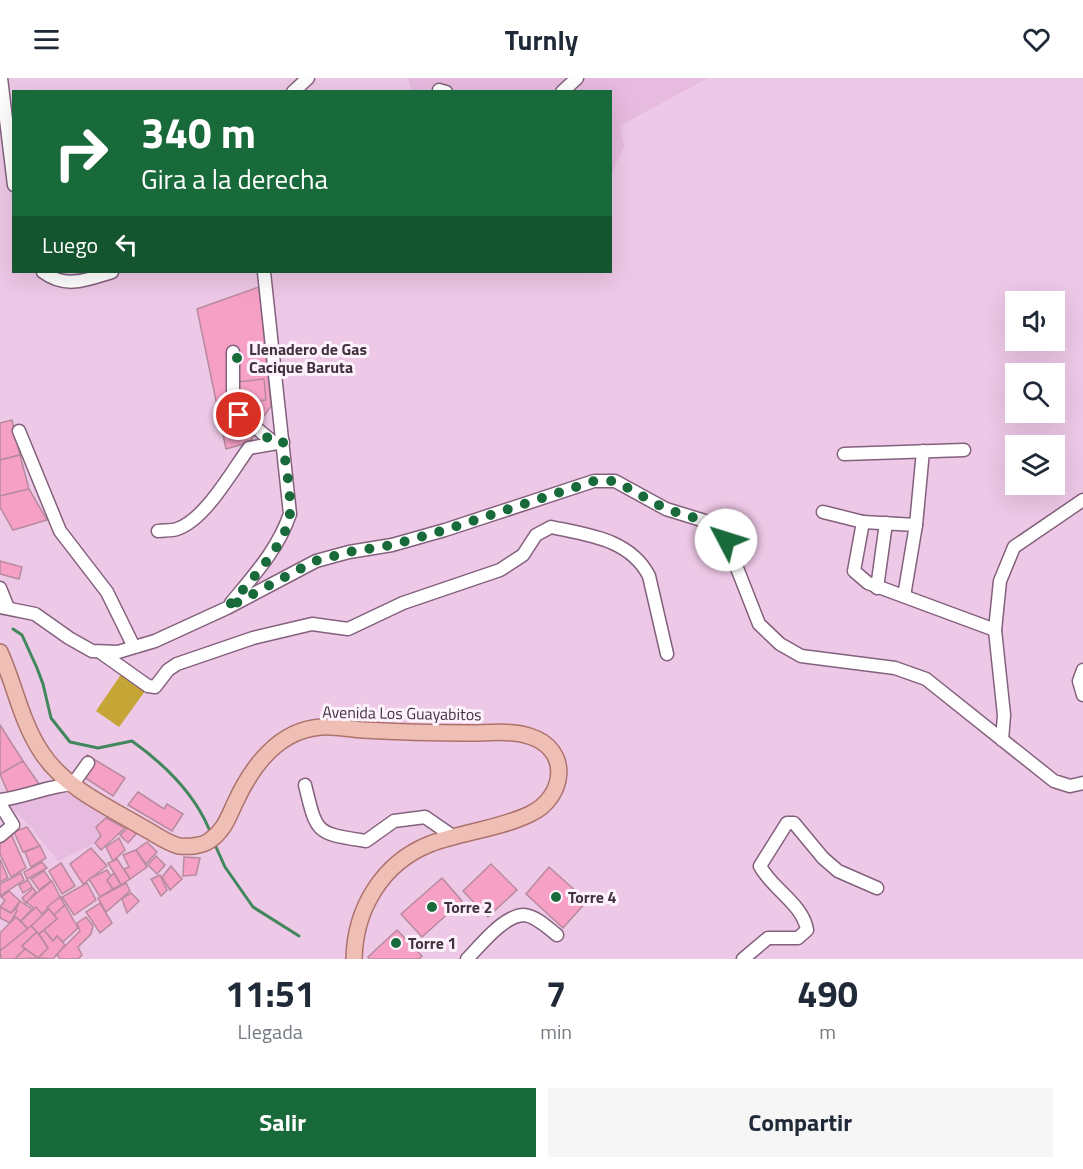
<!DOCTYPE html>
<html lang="es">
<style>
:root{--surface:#fff;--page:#f6f6f7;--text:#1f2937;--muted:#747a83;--accent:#196a3a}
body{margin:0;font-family:"Titillium Web",sans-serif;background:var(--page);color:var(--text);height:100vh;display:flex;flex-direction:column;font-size:22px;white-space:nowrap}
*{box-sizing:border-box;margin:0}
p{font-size:20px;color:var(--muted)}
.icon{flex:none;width:33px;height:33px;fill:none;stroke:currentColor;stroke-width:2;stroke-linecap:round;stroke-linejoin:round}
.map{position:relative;height:881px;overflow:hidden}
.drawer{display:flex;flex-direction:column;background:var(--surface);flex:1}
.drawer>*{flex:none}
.hud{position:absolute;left:12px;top:12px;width:600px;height:183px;border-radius:0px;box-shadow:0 6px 24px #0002;background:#196a3a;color:#fff;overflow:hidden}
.controls{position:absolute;left:1005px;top:213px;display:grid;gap:12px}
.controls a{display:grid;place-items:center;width:60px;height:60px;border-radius:0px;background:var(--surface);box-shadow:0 6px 24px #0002;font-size:30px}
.pin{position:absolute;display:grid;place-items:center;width:51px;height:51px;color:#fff;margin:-26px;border:3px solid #fff;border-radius:50%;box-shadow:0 2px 6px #0007}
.me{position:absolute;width:66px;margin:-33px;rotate:310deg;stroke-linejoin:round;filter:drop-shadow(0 0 4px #0008)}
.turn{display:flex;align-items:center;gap:21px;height:126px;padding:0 30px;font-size:27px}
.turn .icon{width:78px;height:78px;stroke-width:2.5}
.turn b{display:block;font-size:42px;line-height:51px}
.then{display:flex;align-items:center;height:57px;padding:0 30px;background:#0003;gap:12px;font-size:22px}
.eta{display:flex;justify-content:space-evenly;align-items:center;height:102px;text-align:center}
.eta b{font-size:36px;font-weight:700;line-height:42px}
.button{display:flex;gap:12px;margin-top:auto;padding:12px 30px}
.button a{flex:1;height:69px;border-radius:0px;background:var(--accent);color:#fff;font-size:24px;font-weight:700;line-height:69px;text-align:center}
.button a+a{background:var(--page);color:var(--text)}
header{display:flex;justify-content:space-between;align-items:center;height:78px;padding:0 30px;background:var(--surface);font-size:27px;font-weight:700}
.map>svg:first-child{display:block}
</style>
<header><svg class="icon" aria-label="menu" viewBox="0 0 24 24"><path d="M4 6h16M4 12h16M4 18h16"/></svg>Turnly<svg class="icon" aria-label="heart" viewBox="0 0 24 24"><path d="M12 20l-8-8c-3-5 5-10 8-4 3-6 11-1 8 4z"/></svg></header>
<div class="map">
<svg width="1083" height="881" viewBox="0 0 1083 881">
<rect width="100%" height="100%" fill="#eec8e7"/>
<!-- built -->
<g fill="#e7badf">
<polygon points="408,0 708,0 620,48 624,68 611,97 610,14 411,13"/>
<polygon points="55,707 106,740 96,749 101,758 95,765 58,783 29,747 8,727 21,725"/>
</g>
<!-- green -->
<polygon fill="#c4a536" points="124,592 148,609 119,649 96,633"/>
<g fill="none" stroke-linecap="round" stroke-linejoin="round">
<!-- stream -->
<g stroke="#41875c" stroke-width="3">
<path d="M13,551L22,557L37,590L43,606L51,640L70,664L98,670L132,663C164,686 194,715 209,751"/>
<polyline points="216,769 225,789 253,829 299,858"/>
</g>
</g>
<!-- building -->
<g fill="#f6a0c5" stroke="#b78b9d" stroke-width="1.5">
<polygon points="259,209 271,328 256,349 251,364 226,371 197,231"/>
<polygon points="264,301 266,322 239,325 237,304"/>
<polygon points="12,342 20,377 0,382 0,345"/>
<polygon points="20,377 29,411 0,418 0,382"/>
<polygon points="29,411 47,442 13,452 0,429 0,418"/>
<polygon points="0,483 22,489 19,501 0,496"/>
<polygon points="0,647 23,683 0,696"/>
<polygon points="87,677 125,700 113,718 84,699 81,688"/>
<polygon points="23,683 39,706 9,717 0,696"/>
<polygon points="138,714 164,731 167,726 183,736 172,753 128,727"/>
<polygon points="106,740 125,750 101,772 95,765 101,758 96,749"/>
<polygon points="27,749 40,768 23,774 14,754"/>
<polygon points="129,749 136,756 128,765 120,757"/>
<polygon points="11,756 26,790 11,799 0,776 0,766"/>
<polygon points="119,760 125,772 113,783 106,769"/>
<polygon points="147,764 157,774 146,786 136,772"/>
<polygon points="40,768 46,780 31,789 25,774"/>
<polygon points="91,770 107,788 83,806 70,786"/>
<polygon points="136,772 147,789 130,801 124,791 129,789 123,777"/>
<polygon points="156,778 165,787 157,796 148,787"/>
<polygon points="184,779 200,780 196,797 183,798"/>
<polygon points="0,781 8,800 0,804"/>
<polygon points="117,781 130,801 121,807 108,785"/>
<polygon points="42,784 47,790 27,801 24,794"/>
<polygon points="61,785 75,808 62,816 49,793"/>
<polygon points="491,786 517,812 488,839 463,813"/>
<polygon points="171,788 182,801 170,812 162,799"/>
<polygon points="549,789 587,823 563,850 526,816"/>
<polygon points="107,792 111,798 107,802 113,811 100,819 89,801"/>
<polygon points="44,793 51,803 39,812 31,801"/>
<polygon points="21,795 24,802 0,818 0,806"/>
<polygon points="114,795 121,807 113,811 107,802"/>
<polygon points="160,797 167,812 161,818 151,801"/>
<polygon points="442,800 462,823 422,859 401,836"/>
<polygon points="28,802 32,809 23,815 19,807"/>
<polygon points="52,803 60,819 42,836 26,824"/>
<polygon points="87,805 96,822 74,837 62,819"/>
<polygon points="126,805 130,813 106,834 98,820"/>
<polygon points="33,810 36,814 26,825 22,820"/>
<polygon points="9,813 20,823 11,835 0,829 5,822 1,819"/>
<polygon points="131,815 139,823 127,835 122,821"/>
<polygon points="60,819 65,827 54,837 47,829"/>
<polygon points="20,823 32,831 21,843 13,837"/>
<polygon points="100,825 112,845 100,855 86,834"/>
<polygon points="65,827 78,850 63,864 57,858 53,863 44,852 57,841 54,837"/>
<polygon points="0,829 11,835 15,831 17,833 10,845 0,840"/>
<polygon points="36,829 43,837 29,852 21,843"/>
<polygon points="49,831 57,841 39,856 31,848"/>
<polygon points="16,839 29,852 0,873 0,855"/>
<polygon points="86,839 93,848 91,856 78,869 82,877 78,881 60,881 57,876 80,853 77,845"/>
<polygon points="31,848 37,854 22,868 25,871 15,881 1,881 0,873"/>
<polygon points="44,852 53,863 57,858 65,867 53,881 38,880 48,870 39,856"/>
<polygon points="397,852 422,878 419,881 370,881 368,879"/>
<polygon points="37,854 48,870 38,880 22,868"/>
<polygon points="25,871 38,880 15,881"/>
</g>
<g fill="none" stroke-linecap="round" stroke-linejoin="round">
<defs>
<g id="minor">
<polyline points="1,0 14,107"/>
<polyline points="439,12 446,14"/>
<polyline points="293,14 308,0"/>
<polyline points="562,14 577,0"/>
<path d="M43,194C66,211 86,202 112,194"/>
<polyline points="233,274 233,331 273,364"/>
<polyline points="19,353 60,453 107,514 134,569"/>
<polyline points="844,376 964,372"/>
<polyline points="823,434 863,444 854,493 868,505 995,552"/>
<polyline points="863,444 916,447 904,518"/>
<polyline points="916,447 923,373"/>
<path d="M158,453C163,452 171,453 177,451C205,442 232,393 249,370L283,364"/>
<polyline points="0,510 8,530"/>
<polyline points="877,510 886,445"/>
<path d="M231,525C255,496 278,471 290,436L264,194"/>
<polyline points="0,529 35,536 69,560 92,573 118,574 155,563 227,530 316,483 349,474 392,467 445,452 594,403 615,403 666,431 705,443 726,462 759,546 780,566 801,578 895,590 926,601 1054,703 1070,708 1083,705"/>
<path d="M100,574L148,608L155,609L168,592L177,586L253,560L312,546L348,551L403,525L500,492L523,477L536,457L551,449C588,457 630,461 649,498L667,576"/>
<polyline points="1083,592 1079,603 1083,617"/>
<polyline points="1002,662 1004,637 995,552 1000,503 1014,469 1083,422"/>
<path d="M305,707C317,757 316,755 366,763L394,743L425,739L454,759"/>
<path d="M0,722C25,719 48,708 73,706L88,685"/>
<polyline points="0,726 13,747 0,758"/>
<path d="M467,881C480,868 504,837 524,837C536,838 548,850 557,857"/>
<path d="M743,881L768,860H798L807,852C803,826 772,811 760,788L787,745H794L823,780L838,793L877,810"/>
</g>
<path id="major" d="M0,574C15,607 21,644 42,675C64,709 108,729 142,749C154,755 166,765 179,768C188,769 202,768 209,763C224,753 228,740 235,725C251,690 278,652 321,649C334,648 349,651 363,652C397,654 432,655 467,655C487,655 510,652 529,658C572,671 565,720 530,736C499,751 462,754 430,766C382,785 355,831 354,881"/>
</defs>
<!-- minor casing -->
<use href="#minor" stroke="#83617d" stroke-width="15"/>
<!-- major casing -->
<use href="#major" stroke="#ac736c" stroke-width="18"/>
<!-- minor -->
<use href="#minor" stroke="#fff" stroke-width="12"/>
<!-- major -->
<use href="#major" stroke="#efbfb5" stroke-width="15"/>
</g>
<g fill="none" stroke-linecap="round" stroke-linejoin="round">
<!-- route -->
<path stroke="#196a3a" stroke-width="10" stroke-dasharray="0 18" d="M239,337L273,364H283C285,387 291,411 290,434C289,465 246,507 227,530L315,483L349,474L392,467L445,452L594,403H615L666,431L705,443L726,462"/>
</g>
<!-- markers -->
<g fill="#196a3a" stroke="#fef2fc" stroke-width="2">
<circle cx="237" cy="280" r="6"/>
<circle cx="556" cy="819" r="6"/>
<circle cx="432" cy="829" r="6"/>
<circle cx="396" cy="865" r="6"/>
</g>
<g text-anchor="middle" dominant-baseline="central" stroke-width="6" stroke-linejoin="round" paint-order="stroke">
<!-- poi labels -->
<g font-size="16" font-weight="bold" fill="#42333f" stroke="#fef2fc" text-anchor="start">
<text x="249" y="271">Llenadero de Gas<tspan x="249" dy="18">Cacique Baruta</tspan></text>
<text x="568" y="819">Torre 4</text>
<text x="444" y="829">Torre 2</text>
<text x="408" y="865">Torre 1</text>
</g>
<!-- street labels -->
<g font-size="16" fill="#42333f" stroke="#fef2fc">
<text transform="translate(402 635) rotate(1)">Avenida Los Guayabitos</text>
</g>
</g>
</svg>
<div class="controls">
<a><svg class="icon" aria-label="sound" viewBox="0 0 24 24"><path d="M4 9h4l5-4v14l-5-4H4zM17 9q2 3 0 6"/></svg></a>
<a><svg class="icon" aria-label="search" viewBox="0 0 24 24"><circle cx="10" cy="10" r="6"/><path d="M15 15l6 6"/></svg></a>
<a><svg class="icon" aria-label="layers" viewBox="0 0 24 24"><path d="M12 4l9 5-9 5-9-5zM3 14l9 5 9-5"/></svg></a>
</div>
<div class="pin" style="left:239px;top:337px;background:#d93025"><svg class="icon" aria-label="arrive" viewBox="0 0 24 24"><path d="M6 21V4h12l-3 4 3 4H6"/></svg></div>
<svg class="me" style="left:726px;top:462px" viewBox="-20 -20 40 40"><circle r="19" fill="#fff"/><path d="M0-13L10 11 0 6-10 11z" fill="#196a3a"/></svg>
<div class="hud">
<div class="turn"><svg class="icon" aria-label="right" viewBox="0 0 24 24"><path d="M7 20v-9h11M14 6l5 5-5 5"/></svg><div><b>340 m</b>Gira a la derecha</div></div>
<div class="then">Luego<svg class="icon" aria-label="left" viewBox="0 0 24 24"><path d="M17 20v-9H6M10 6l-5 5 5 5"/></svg></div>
</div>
</div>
<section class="drawer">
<div class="eta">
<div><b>11:51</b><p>Llegada</p></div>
<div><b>7</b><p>min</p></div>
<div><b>490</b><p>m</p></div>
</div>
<div class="button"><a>Salir</a><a>Compartir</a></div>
</section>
